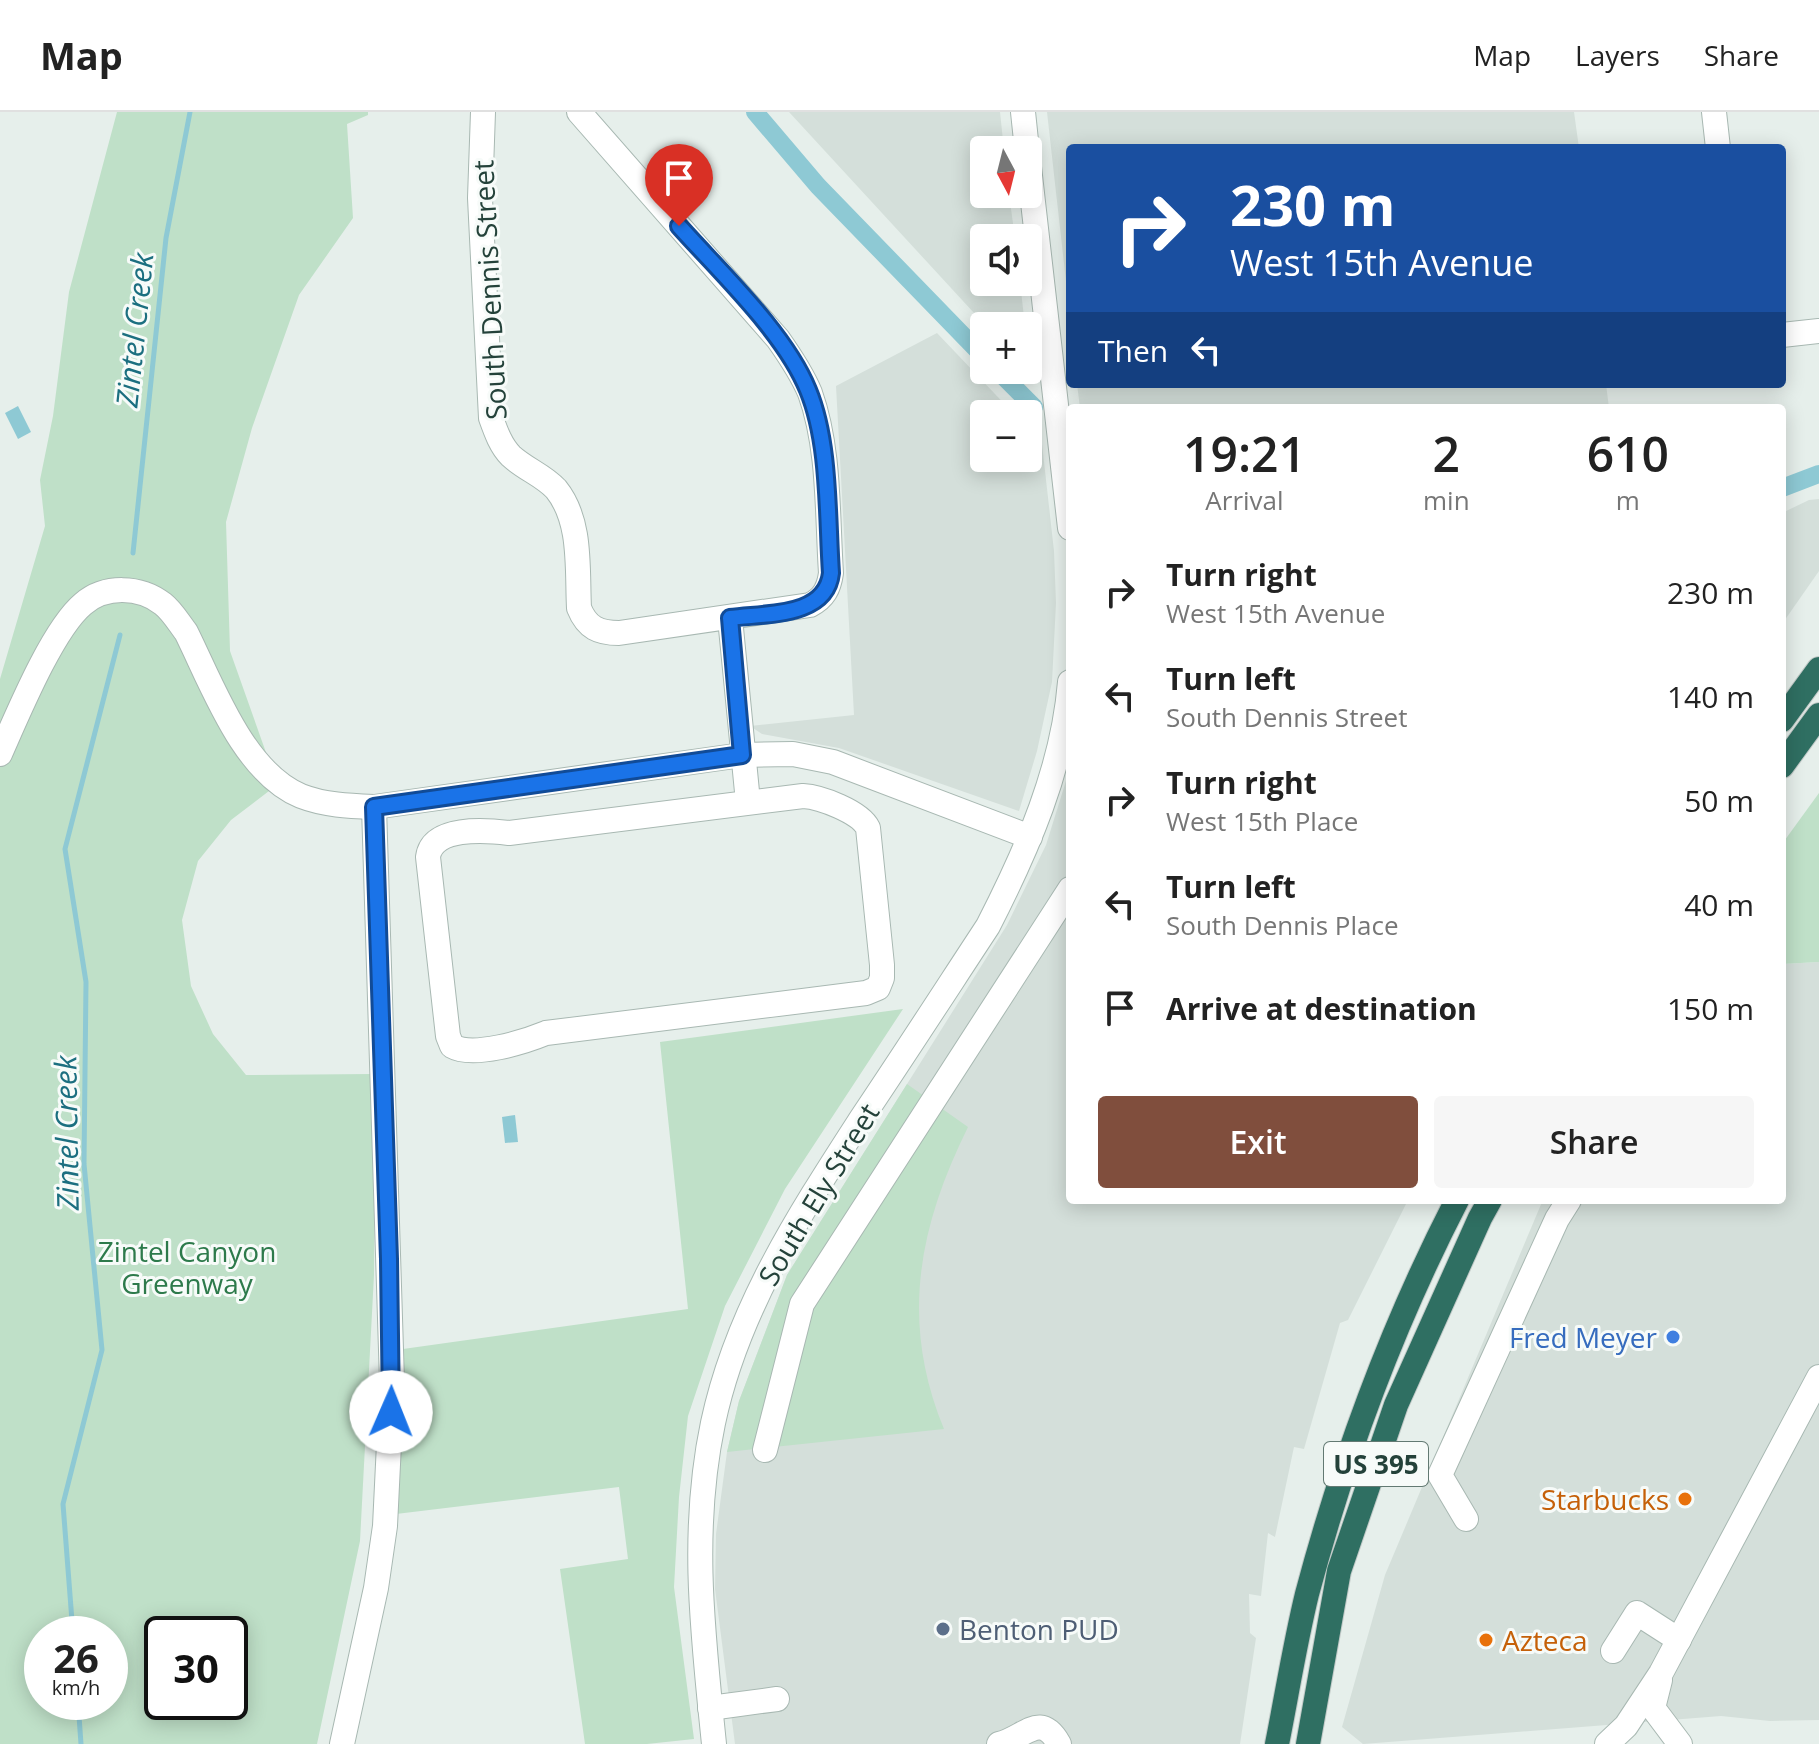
<!DOCTYPE html>
<meta charset="utf-8">
<style>
:root{--surface:#fff;--page:#f6f6f6;--text:#222;--muted:#767676;--line:#e0e0e0;--accent:#804e3d}
body{margin:0;font-family:"Open Sans",sans-serif;background:var(--page);color:var(--text);height:100vh;display:flex;flex-direction:column;font-size:30px;white-space:nowrap}
*{box-sizing:border-box;margin:0}
p{font-size:26px;color:var(--muted)}
.icon{flex:none;width:44px;height:44px;fill:none;stroke:currentColor;stroke-width:2;stroke-linecap:round;stroke-linejoin:round}
.map{position:relative;flex:1;overflow:hidden}
.sheet{position:absolute;left:1066px;top:292px;width:720px;height:800px;display:flex;flex-direction:column;background:var(--surface);border-radius:8px;box-shadow:0 4px 20px #0003}
.sheet>*{flex:none}
.guide{position:absolute;left:1066px;top:32px;width:720px;height:244px;border-radius:8px;box-shadow:0 4px 20px #0003;background:#1a4fa0;color:#fff;overflow:hidden}
.needle{width:52px;rotate:173deg}
.fabs{position:absolute;left:970px;top:24px;display:grid;gap:16px}
.fabs a{display:grid;place-items:center;width:72px;height:72px;border-radius:8px;background:var(--surface);box-shadow:0 4px 20px #0003;font-size:40px}
.speed{position:absolute;left:24px;top:1504px;display:flex;gap:16px;font-size:40px;font-weight:700;text-align:center}
.speed>*{display:grid;place-content:center;width:104px;height:104px;border-radius:50%;background:var(--surface);box-shadow:0 4px 20px #0003;line-height:1}
.speed small{font-size:20px;font-weight:400}
.speed .limit{border:4px solid #111;border-radius:12px;background:#fff;color:#111}
.pin{position:absolute;display:grid;place-items:center;width:68px;height:68px;color:#fff;margin:-82px -34px;border-radius:50% 50% 50% 0;rotate:-45deg;box-shadow:0 0 8px #0007}
.pin .icon{rotate:45deg}
.me{position:absolute;width:88px;margin:-44px;rotate:1deg;stroke-linejoin:round;filter:drop-shadow(0 0 6px #0008)}
.turn{display:flex;align-items:center;gap:28px;height:168px;padding:0 32px;font-size:36px}
.turn .icon{width:104px;height:104px;stroke-width:2.5}
.turn b{display:block;font-size:56px;line-height:68px}
.then{display:flex;align-items:center;height:76px;padding:0 32px;background:#0003;gap:16px;font-size:30px}
.eta{display:flex;justify-content:space-evenly;align-items:center;height:136px;text-align:center}
.eta b{font-size:48px;font-weight:600;line-height:56px}
.button{display:flex;gap:16px;margin-top:auto;padding:16px 32px}
.button a{flex:1;height:92px;border-radius:8px;background:var(--accent);color:#fff;font-size:32px;font-weight:600;line-height:92px;text-align:center}
.button a+a{background:var(--page);color:var(--text)}
ul{padding:0;list-style:none}
li{display:flex;align-items:center;gap:24px;height:104px;padding:0 32px}
li div{flex:1}
li b{display:block;font-size:30px}
li em{font-style:normal}
header{display:flex;align-items:center;gap:48px;box-sizing:border-box;height:112px;padding:0 40px;background:var(--surface);border-bottom:2px solid var(--line)}
header strong{font-size:38px}
nav{display:flex;gap:44px;margin-inline-start:auto;font-size:28px}
.map>svg:first-child{display:block}
</style>
<header>
<strong>Map</strong>
<nav><a>Map</a><a>Layers</a><a>Share</a></nav>
</header>
<div class="map">
<svg width="1819" height="1632" viewBox="0 0 1819 1632">
<rect width="100%" height="100%" fill="#e6efeb"/>
<!-- built -->
<g fill="#d4dfda">
<polygon points="789,0 1000,0 1004,38 984,38 984,82 1009,82 1015,126 984,126 984,170 1020,170 1025,214 986,214"/>
<polygon points="1047,0 1574,0 1579,36 1070,36 1070,205"/>
<polygon points="937,221 1014,302 984,302 984,346 1028,346 1028,317 1042,332 1054,439 1056,491 1052,570 1037,639 1019,699 839,636 762,622 750,614 854,603 836,274"/>
<polygon points="1077,272 1606,272 1609,296 1080,296"/>
<polygon points="1819,387 1819,459 1782,512 1782,401 1809,388"/>
<polygon points="1070,656 1070,1088 1408,1088 1348,1208 1340,1211 1304,1337 1294,1335 1275,1425 1268,1421 1261,1484 1249,1482 1250,1521 1256,1526 1240,1632 735,1632 715,1477 716,1422 727,1340 739,1289 787,1163 1007,813 1046,733"/>
<polygon points="1819,850 1819,1608 1770,1609 1721,1604 1363,1632 1342,1615 1385,1463 1542,1090 1544,1088 1782,1088 1782,852"/>
</g>
<!-- green -->
<g fill="#bfe0c8" fill-rule="evenodd">
<path d="M117,0H368V3L347,12L353,106L299,183L252,316L226,410L230,539L269,649V679L231,708L198,749L182,808L191,874L213,922L246,963L371,962L375,1036L374,1163L360,1429L317,1632H0V567L45,414L40,368L53,304L69,180ZM42,1522H110V1590H42ZM162,1522H230V1590H162Z"/>
<polygon points="1819,681 1819,850 1782,852 1782,732"/>
<polygon points="903,897 785,1077 725,1194 688,1304 679,1385 674,1475 694,1627 647,1632 585,1632 560,1457 628,1447 619,1375 396,1402 402,1319 403,1237 688,1197 660,930"/>
<path d="M907,972L968,1015C918,1116 900,1210 944,1317L727,1340L739,1289L787,1163Z"/>
</g>
<!-- water -->
<g fill="#8ec9d4">
<polygon points="18,294 31,320 18,327 5,301"/>
<polygon points="515,1003 518,1030 505,1031 502,1005"/>
</g>
<g fill="none" stroke-linecap="round" stroke-linejoin="round">
<!-- stream -->
<g stroke="#8ec9d4" stroke-width="5">
<polyline points="133,441 166,126 190,0"/>
<polyline points="73,1522 63,1392 102,1238 84,1052 86,870 65,737 120,523"/>
<polyline points="78,1590 81,1632"/>
</g>
<!-- canal -->
<g stroke="#8ec9d4" stroke-width="18">
<polyline points="755,0 818,74 984,245"/>
<polyline points="997,258 1034,295"/>
<polyline points="1782,376 1819,362"/>
</g>
<defs>
<g id="minor">
<path d="M483,0L480,86L491,306C496,320 501,334 511,344C525,357 543,363 556,377C582,409 577,457 579,496C587,516 599,521 619,521L810,493C824,486 829,476 831,461C827,402 830,337 810,281C802,262 790,244 778,227L579,0"/>
<polyline points="1023,0 1027,38"/>
<polyline points="1714,0 1718,36"/>
<polyline points="1028,46 1070,416"/>
<polyline points="1782,223 1819,219"/>
<polyline points="730,506 748,690"/>
<path d="M0,642C17,604 52,518 83,492C105,473 140,474 163,492C172,499 179,511 186,520C212,572 243,660 301,684C324,693 349,694 374,695L742,643L793,642L833,650L1030,725"/>
<path d="M803,684C821,685 860,700 868,716L882,853V866L878,876L866,881L546,921C524,930 473,946 452,934L448,924L428,745C432,714 485,718 509,721Z"/>
<polyline points="765,1338 802,1192 1070,777"/>
<polyline points="1466,1407 1440,1363 1557,1107 1569,1088"/>
<polyline points="1613,1539 1637,1501 1679,1528"/>
<polyline points="1660,1568 1653,1596 1680,1632"/>
<polyline points="710,1596 777,1587"/>
<polyline points="342,1632 376,1476 385,1414 392,1270 374,695"/>
<path d="M714,1632C703,1523 690,1420 713,1311C737,1198 799,1103 861,1007C904,943 946,878 988,814C1027,738 1063,656 1070,570"/>
<path d="M999,1632C1025,1626 1040,1598 1059,1632"/>
<polyline points="1607,1632 1626,1614 1661,1561 1819,1265"/>
</g>
<g id="highway">
<polyline points="1782,608 1819,557"/>
<polyline points="1782,654 1819,603"/>
<path d="M1277,1632C1287,1582 1295,1531 1307,1482C1343,1347 1393,1212 1457,1088"/>
<polyline points="1308,1632 1339,1459 1396,1293 1480,1106 1490,1088"/>
</g>
</defs>
<!-- minor casing -->
<use href="#minor" stroke="#a8b8b2" stroke-width="26"/>
<!-- highway casing -->
<use href="#highway" stroke="#c2cac8" stroke-width="26"/>
<!-- minor -->
<use href="#minor" stroke="#fff" stroke-width="24"/>
<!-- highway -->
<use href="#highway" stroke="#2f6f62" stroke-width="24"/>
</g>
<g fill="none" stroke-linecap="round" stroke-linejoin="round">
<defs>
<path id="route" d="M391,1300L389,1147L374,695L742,643L730,506C765,501 826,506 831,461C827,403 830,331 808,278C785,221 720,160 679,114"/>
</defs>
<!-- route casing -->
<use href="#route" stroke="#114b97" stroke-width="20"/>
<!-- route -->
<use href="#route" stroke="#1a73e8" stroke-width="14"/>
</g>
<!-- markers -->
<circle fill="#3f7fe0" stroke="#f7fbf9" stroke-width="3" cx="1673" cy="1225" r="8"/>
<g fill="#e8710a" stroke="#f7fbf9" stroke-width="3">
<circle cx="1685" cy="1387" r="8"/>
<circle cx="1486" cy="1528" r="8"/>
</g>
<circle fill="#5c6f8a" stroke="#f7fbf9" stroke-width="3" cx="943" cy="1517" r="8"/>
<g text-anchor="middle" dominant-baseline="central" stroke-width="6" stroke-linejoin="round" paint-order="stroke">
<!-- shield labels -->
<rect fill="#f7fbf9" stroke="#637a73" stroke-width="2" x="1324" y="1330" width="104" height="44" rx="6"/>
<g font-size="26" font-weight="bold" fill="#24423a">
<text x="1376" y="1352">US 395</text>
</g>
<!-- street labels -->
<g font-size="28" fill="#24423a" stroke="#f7fbf9">
<text transform="translate(489 178) rotate(-93)">South Dennis Street</text>
<text transform="translate(818 1082) rotate(-59)">South Ely Street</text>
</g>
<!-- park labels -->
<g font-size="28" fill="#2d7a4b" stroke="#f7fbf9">
<text x="187" y="1139">Zintel Canyon<tspan x="187" dy="32">Greenway</tspan></text>
</g>
<!-- shop labels -->
<g font-size="28" fill="#366cbe" stroke="#f7fbf9" text-anchor="end">
<text x="1657" y="1225">Fred Meyer</text>
</g>
<!-- food labels -->
<g font-size="28" fill="#c56008" stroke="#f7fbf9" text-anchor="end">
<text x="1669" y="1387">Starbucks</text>
<text x="1502" y="1528" text-anchor="start">Azteca</text>
</g>
<!-- service labels -->
<g font-size="28" fill="#4e5e75" stroke="#f7fbf9" text-anchor="start">
<text x="959" y="1517">Benton PUD</text>
</g>
<!-- water labels -->
<g font-size="30" font-style="italic" fill="#1c6f80" stroke="#f7fbf9">
<text transform="translate(134 218) rotate(-84)">Zintel Creek</text>
<text transform="translate(66 1021) rotate(-91)">Zintel Creek</text>
</g>
</g>
</svg>
<div class="fabs">
<a><svg class="needle" viewBox="-14 -14 28 28"><path d="M0-13l5 13h-10z" fill="#e53935"/><path d="M0 13l5-13h-10z" fill="#767676"/></svg></a>
<a><svg class="icon" aria-label="sound" viewBox="0 0 24 24"><path d="M4 9h4l5-4v14l-5-4H4zM17 9q2 3 0 6"/></svg></a>
<a>+</a>
<a>−</a>
</div>
<div class="speed"><div>26<small>km/h</small></div><div class="limit">30</div></div>
<div class="pin" style="left:679px;top:114px;background:#d93025"><svg class="icon" aria-label="arrive" viewBox="0 0 24 24"><path d="M6 21V4h12l-3 4 3 4H6"/></svg></div>
<svg class="me" style="left:391px;top:1300px" viewBox="-20 -20 40 40"><circle r="19" fill="#fff"/><path d="M0-13L10 11 0 6-10 11z" fill="#1a73e8"/></svg>
<div class="guide">
<div class="turn"><svg class="icon" aria-label="right" viewBox="0 0 24 24"><path d="M7 20v-9h11M14 6l5 5-5 5"/></svg><div><b>230 m</b>West 15th Avenue</div></div>
<div class="then">Then<svg class="icon" aria-label="left" viewBox="0 0 24 24"><path d="M17 20v-9H6M10 6l-5 5 5 5"/></svg></div>
</div>
<section class="sheet">
<div class="eta">
<div><b>19:21</b><p>Arrival</p></div>
<div><b>2</b><p>min</p></div>
<div><b>610</b><p>m</p></div>
</div>
<ul>
<li><svg class="icon" aria-label="right" viewBox="0 0 24 24"><path d="M7 20v-9h11M14 6l5 5-5 5"/></svg><div><b>Turn right</b><p>West 15th Avenue</p></div><em>230 m</em></li>
<li><svg class="icon" aria-label="left" viewBox="0 0 24 24"><path d="M17 20v-9H6M10 6l-5 5 5 5"/></svg><div><b>Turn left</b><p>South Dennis Street</p></div><em>140 m</em></li>
<li><svg class="icon" aria-label="right" viewBox="0 0 24 24"><path d="M7 20v-9h11M14 6l5 5-5 5"/></svg><div><b>Turn right</b><p>West 15th Place</p></div><em>50 m</em></li>
<li><svg class="icon" aria-label="left" viewBox="0 0 24 24"><path d="M17 20v-9H6M10 6l-5 5 5 5"/></svg><div><b>Turn left</b><p>South Dennis Place</p></div><em>40 m</em></li>
<li><svg class="icon" aria-label="arrive" viewBox="0 0 24 24"><path d="M6 21V4h12l-3 4 3 4H6"/></svg><div><b>Arrive at destination</b></div><em>150 m</em></li>
</ul>
<div class="button"><a>Exit</a><a>Share</a></div>
</section>
</div>
